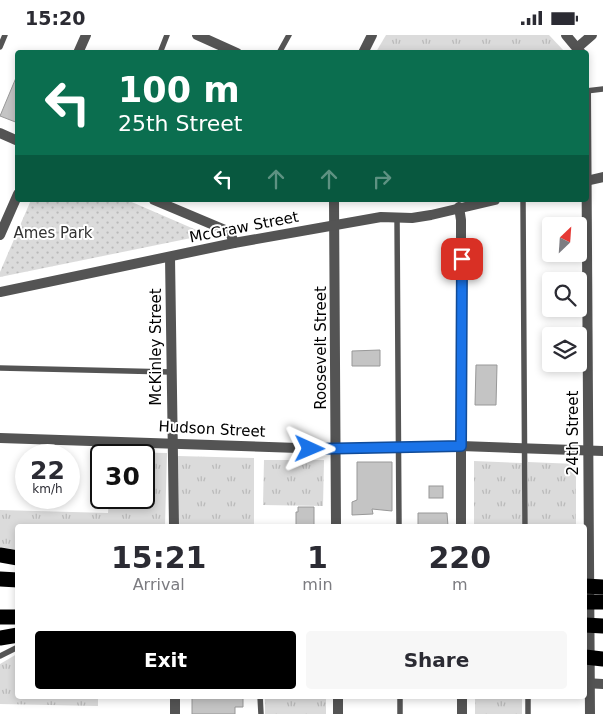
<!DOCTYPE html>
<style>
:root{--surface:#fff;--page:#f7f7f7;--text:#2b2b33;--muted:#7c7c81;--accent:#000}
body{margin:0;font-family:"DejaVu Sans",sans-serif;background:var(--page);color:var(--text);height:100vh;display:flex;flex-direction:column;font-size:19px;white-space:nowrap}
*{box-sizing:border-box;margin:0}
p{font-size:16px;color:var(--muted)}
.icon{flex:none;width:28px;height:28px;fill:none;stroke:currentColor;stroke-width:2;stroke-linecap:round;stroke-linejoin:round}
.map{position:relative;flex:1;overflow:hidden}
.panel{position:absolute;left:15px;top:489px;width:572px;height:175px;display:flex;flex-direction:column;background:var(--surface);border-radius:5px;box-shadow:0 2px 8px #0003}
.panel>*{flex:none}
.top-card{position:absolute;left:15px;top:15px;width:574px;height:152px;border-radius:5px;box-shadow:0 2px 8px #0003;background:#0b6e4f;color:#fff;overflow:hidden}
.needle{width:32px;rotate:25deg}
.fabs{position:absolute;left:542px;top:182px;display:grid;gap:10px}
.fabs a{display:grid;place-items:center;width:45px;height:45px;border-radius:5px;background:var(--surface);box-shadow:0 2px 8px #0003;font-size:25px}
.speed{position:absolute;left:15px;top:409px;display:flex;gap:10px;font-size:25px;font-weight:700;text-align:center}
.speed>*{display:grid;place-content:center;width:65px;height:65px;border-radius:50%;background:var(--surface);box-shadow:0 2px 8px #0003;line-height:1}
.speed small{font-size:12px;font-weight:400}
.speed .limit{border:2px solid #111;border-radius:8px;background:#fff;color:#111}
.pin{position:absolute;display:grid;place-items:center;width:42px;height:42px;color:#fff;margin:-21px;border-radius:10px;box-shadow:0 2px 8px #0006}
.me{position:absolute;width:55px;margin:-28px;rotate:91deg;stroke-linejoin:round;filter:drop-shadow(0 0 4px #0008)}
.turn{display:flex;align-items:center;gap:18px;height:105px;padding:0 20px;font-size:22px}
.turn .icon{width:65px;height:65px;stroke-width:2.5}
.turn b{display:block;font-size:35px;line-height:42px}
.lanes{display:flex;align-items:center;height:48px;padding:0 20px;background:#0003;justify-content:center;gap:25px;direction:ltr}
.lanes .off{opacity:.35}
.eta{display:flex;justify-content:space-evenly;align-items:center;height:85px;text-align:center}
.eta b{font-size:30px;font-weight:800;line-height:35px}
.button{display:flex;gap:10px;margin-top:auto;padding:10px 20px}
.button a{flex:1;height:58px;border-radius:5px;background:var(--accent);color:#fff;font-size:20px;font-weight:800;line-height:58px;text-align:center}
.button a+a{background:var(--page);color:var(--text)}
.status{display:flex;justify-content:space-between;align-items:center;height:35px;padding:0 25px;background:var(--surface);direction:ltr}
.status svg{height:14px;fill:currentColor}
.map>svg:first-child{display:block}
</style>
<div class="status"><b>15:20</b><svg viewBox="0 0 49 12"><path d="M0 12V9h3v3zM5 12V6h3v6zM10 12V3h3v9zM15 12V0h3v12zM26 1h20v11H26zM47 4h2v5h-2z"/></svg></div>
<div class="map">
<svg width="603" height="679" viewBox="0 0 603 679">
<defs>
<pattern id="grass-tufts" width="24" height="20" patternUnits="userSpaceOnUse" patternTransform="scale(1.25)"><rect width="24" height="20" fill="#dbdbdb"/><path d="M3 7l-1-3M5 7V3M7 7l1-3M15 17l-1-3M17 17v-4M19 17l1-3" fill="none" stroke="#bababa"/></pattern>
<pattern id="park-dots" width="8" height="8" patternUnits="userSpaceOnUse" patternTransform="scale(1.25)"><rect width="8" height="8" fill="#dbdbdb"/><path d="M2 2h.1M6 6h.1" fill="none" stroke="#bababa" stroke-width="1.8" stroke-linecap="round"/></pattern>
</defs>
<rect width="100%" height="100%" fill="#fff"/>
<!-- grass -->
<g fill="url(#grass-tufts)">
<polygon points="386,0 549,0 565,17 376,17"/>
<polygon points="110,417 167,418 165,491 18,491 17,515 0,512 0,475 108,478 109,463 144,462 144,420 110,420"/>
<polygon points="178,421 254,423 254,491 179,491"/>
<polygon points="264,425 324,425 323,471 263,470"/>
<polygon points="474,426 522,428 523,491 474,491"/>
<polygon points="528,427 576,429 576,491 528,491"/>
<polygon points="17,619 18,661 98,661 98,671 0,669 0,629"/>
<rect x="265" y="661" width="61" height="18"/>
<rect x="475" y="661" width="47" height="18"/>
</g>
<!-- park -->
<polygon fill="url(#park-dots)" points="31,165 127,165 201,197 201,201 0,242 0,237"/>
<!-- building -->
<g fill="#c4c4c4" stroke="#989898">
<polygon points="18,38 18,88 0,81"/>
<polygon points="380,315 380,331 352,331 352,316"/>
<polygon points="476,330 497,330 496,370 475,370"/>
<polygon points="357,427 392,427 392,476 372,474 373,479 352,480 352,467 357,465"/>
<rect x="429" y="451" width="14" height="12"/>
<polygon points="298,472 314,472 314,491 296,491 296,477 298,477"/>
<polygon points="418,478 447,478 448,491 418,491"/>
<polygon points="192,661 243,661 243,672 235,672 235,679 192,679"/>
</g>
<g fill="none" stroke-linecap="round" stroke-linejoin="round">
<!-- service -->
<g stroke="#545454" stroke-width="5.5">
<polyline points="0,12 5,0"/>
<polyline points="160,18 167,0"/>
<polyline points="279,18 289,0"/>
<polyline points="586,56 603,54"/>
<polyline points="523,165 525,491"/>
<polyline points="397,181 399,491"/>
<polyline points="0,333 171,337"/>
<polyline points="0,621 18,612"/>
<polyline points="260,661 261,679"/>
<polyline points="400,661 400,679"/>
<polyline points="528,661 528,679"/>
</g>
<!-- minor -->
<g stroke="#545454" stroke-width="10">
<polyline points="197,0 237,18"/>
<polyline points="566,0 581,18"/>
<polyline points="577,13 592,0"/>
<polyline points="78,18 86,0"/>
<polyline points="363,18 372,0"/>
<polyline points="586,58 590,679"/>
<polyline points="0,98 18,106"/>
<polyline points="154,165 230,197 234,208"/>
<polyline points="334,165 336,491"/>
<polyline points="459,172 461,185 461,491"/>
<polyline points="0,200 18,159"/>
<polyline points="170,222 174,491"/>
<polyline points="0,403 328,414 461,411 603,416"/>
<polyline points="585,648 603,649"/>
<polyline points="175,661 175,679"/>
<polyline points="338,661 338,679"/>
<polyline points="462,661 462,679"/>
</g>
<!-- tertiary -->
<g stroke="#545454" stroke-width="10">
<polyline points="586,146 603,142"/>
<polyline points="0,257 234,208 381,182 412,183 431,180 495,165"/>
</g>
<!-- motorway -->
<g stroke="#000" stroke-width="15">
<polyline points="0,520 18,523"/>
<polyline points="0,544 18,545"/>
<polyline points="585,551 603,552"/>
<polyline points="585,567 603,567"/>
<polyline points="0,582 18,582"/>
<polyline points="585,590 603,591"/>
<polyline points="0,603 18,600"/>
<polyline points="585,622 603,624"/>
</g>
</g>
<g fill="none" stroke-linecap="round" stroke-linejoin="round">
<defs>
<polyline id="route" points="310,414 461,411 462,224"/>
</defs>
<!-- route casing -->
<use href="#route" stroke="#114b97" stroke-width="12"/>
<!-- route -->
<use href="#route" stroke="#1a73e8" stroke-width="9"/>
</g>
<g text-anchor="middle" dominant-baseline="central" stroke-width="4" stroke-linejoin="round" paint-order="stroke">
<!-- street labels -->
<g font-size="15" fill="#000" stroke="#fff">
<text transform="translate(244 192) rotate(-11)">McGraw Street</text>
<text transform="translate(156 312) rotate(-90)">McKinley Street</text>
<text transform="translate(321 313) rotate(-90)">Roosevelt Street</text>
<text transform="translate(212 394) rotate(3)">Hudson Street</text>
<text transform="translate(573 398) rotate(-90)">24th Street</text>
</g>
<!-- park labels -->
<g font-size="15" fill="#323232" stroke="#fff">
<text x="53" y="198">Ames Park</text>
</g>
</g>
</svg>
<div class="fabs">
<a><svg class="needle" viewBox="-14 -14 28 28"><path d="M0-13l5 13h-10z" fill="#e53935"/><path d="M0 13l5-13h-10z" fill="#7c7c81"/></svg></a>
<a><svg class="icon" aria-label="search" viewBox="0 0 24 24"><circle cx="10" cy="10" r="6"/><path d="M15 15l6 6"/></svg></a>
<a><svg class="icon" aria-label="layers" viewBox="0 0 24 24"><path d="M12 4l9 5-9 5-9-5zM3 14l9 5 9-5"/></svg></a>
</div>
<div class="speed"><div>22<small>km/h</small></div><div class="limit">30</div></div>
<div class="pin" style="left:462px;top:224px;background:#d93025"><svg class="icon" aria-label="arrive" viewBox="0 0 24 24"><path d="M6 21V4h12l-3 4 3 4H6"/></svg></div>
<svg class="me" style="left:310px;top:414px" viewBox="-20 -20 40 40"><path d="M0-17L14 15 0 8-14 15z" fill="#1a73e8" stroke="#fff" stroke-width="4"/></svg>
<div class="top-card">
<div class="turn"><svg class="icon" aria-label="left" viewBox="0 0 24 24"><path d="M17 20v-9H6M10 6l-5 5 5 5"/></svg><div><b>100 m</b>25th Street</div></div>
<div class="lanes"><svg class="icon" aria-label="left" viewBox="0 0 24 24"><path d="M17 20v-9H6M10 6l-5 5 5 5"/></svg><svg class="icon off" aria-label="ahead" viewBox="0 0 24 24"><path d="M12 20V5M6 11l6-6 6 6"/></svg><svg class="icon off" aria-label="ahead" viewBox="0 0 24 24"><path d="M12 20V5M6 11l6-6 6 6"/></svg><svg class="icon off" aria-label="right" viewBox="0 0 24 24"><path d="M7 20v-9h11M14 6l5 5-5 5"/></svg></div>
</div>
<section class="panel">
<div class="eta">
<div><b>15:21</b><p>Arrival</p></div>
<div><b>1</b><p>min</p></div>
<div><b>220</b><p>m</p></div>
</div>
<div class="button"><a>Exit</a><a>Share</a></div>
</section>
</div>
